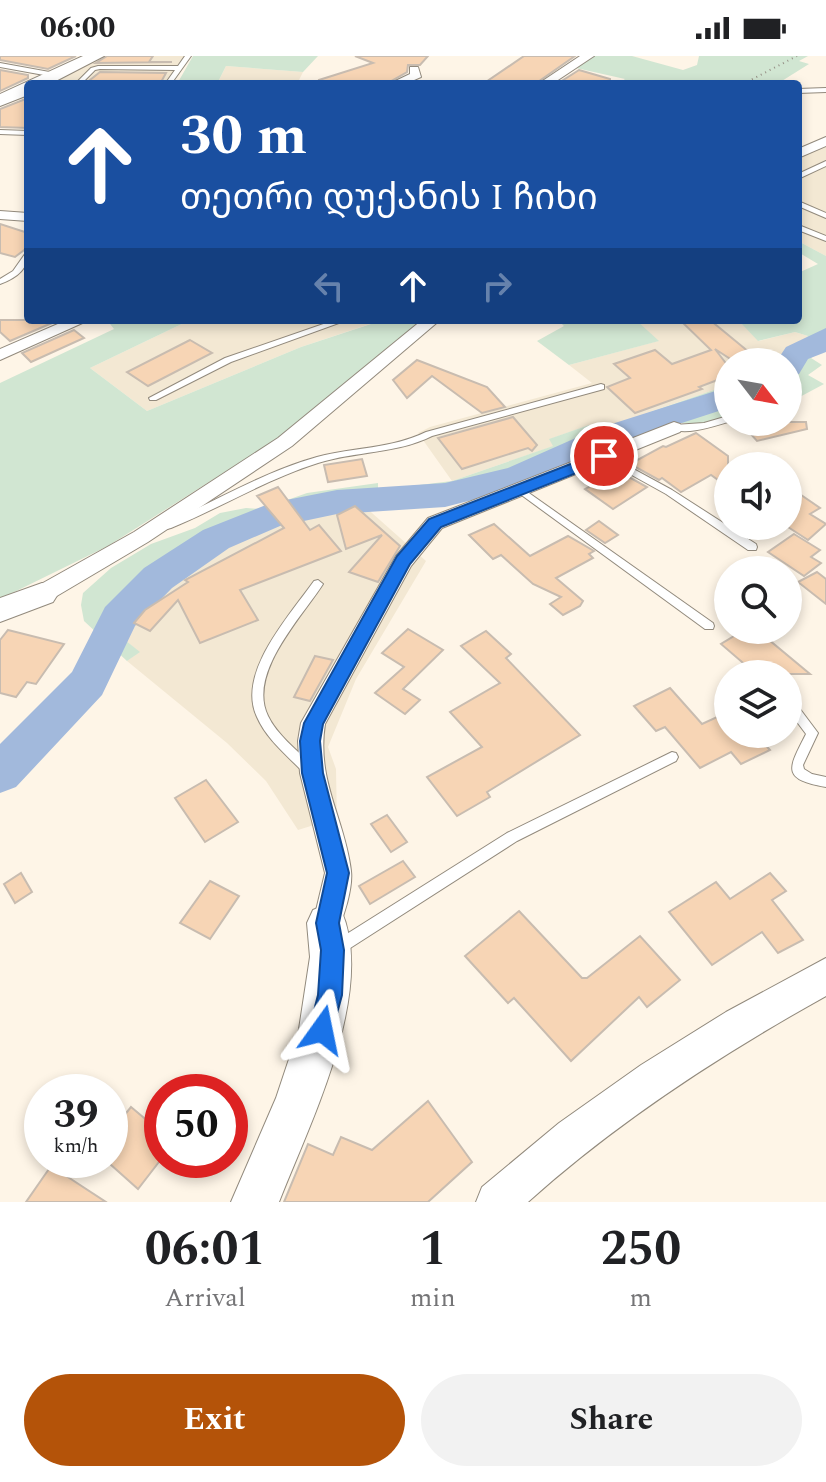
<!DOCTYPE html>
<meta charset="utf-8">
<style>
:root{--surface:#fff;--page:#f2f2f2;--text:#202124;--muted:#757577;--accent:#b45309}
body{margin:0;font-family:Spectral,"Noto Sans Georgian",serif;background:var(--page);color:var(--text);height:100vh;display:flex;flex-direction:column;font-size:30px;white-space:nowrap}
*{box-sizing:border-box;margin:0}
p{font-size:26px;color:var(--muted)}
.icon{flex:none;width:44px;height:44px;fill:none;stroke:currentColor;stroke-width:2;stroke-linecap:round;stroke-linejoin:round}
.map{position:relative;height:1146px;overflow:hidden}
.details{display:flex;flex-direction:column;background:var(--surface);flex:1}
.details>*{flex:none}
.banner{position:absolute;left:24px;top:24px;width:778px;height:244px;border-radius:8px;box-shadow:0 4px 12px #0003;background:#1a4fa0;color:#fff;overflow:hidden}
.needle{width:52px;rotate:121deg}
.controls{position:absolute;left:714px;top:292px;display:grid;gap:16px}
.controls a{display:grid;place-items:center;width:88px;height:88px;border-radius:50%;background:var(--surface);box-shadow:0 4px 12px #0003;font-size:40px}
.speed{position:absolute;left:24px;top:1018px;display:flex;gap:16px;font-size:40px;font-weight:700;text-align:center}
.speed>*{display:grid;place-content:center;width:104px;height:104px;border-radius:50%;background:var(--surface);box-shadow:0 4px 12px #0003;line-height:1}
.speed small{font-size:20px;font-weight:400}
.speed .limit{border:12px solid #d22;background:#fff;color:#111}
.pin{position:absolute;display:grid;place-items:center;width:68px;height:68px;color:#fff;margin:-34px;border:4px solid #fff;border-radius:50%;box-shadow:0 2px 8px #0007}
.me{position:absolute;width:88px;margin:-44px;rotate:12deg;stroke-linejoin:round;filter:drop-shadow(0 0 6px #0008)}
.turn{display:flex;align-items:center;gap:28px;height:168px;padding:0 24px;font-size:36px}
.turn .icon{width:104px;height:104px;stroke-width:2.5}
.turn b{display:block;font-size:56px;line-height:68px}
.lanes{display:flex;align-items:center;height:76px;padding:0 24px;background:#0003;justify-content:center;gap:40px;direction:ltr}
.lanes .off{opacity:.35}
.eta{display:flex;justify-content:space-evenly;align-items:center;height:136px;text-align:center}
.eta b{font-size:48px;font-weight:700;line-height:56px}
.primary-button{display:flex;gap:16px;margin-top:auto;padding:16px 24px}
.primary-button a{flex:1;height:92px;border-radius:48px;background:var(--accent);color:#fff;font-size:32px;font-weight:700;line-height:92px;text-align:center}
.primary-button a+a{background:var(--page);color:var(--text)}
.status{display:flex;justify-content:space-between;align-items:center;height:56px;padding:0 40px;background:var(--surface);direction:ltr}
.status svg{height:22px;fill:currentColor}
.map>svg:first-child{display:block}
</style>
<div class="status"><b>06:00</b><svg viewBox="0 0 49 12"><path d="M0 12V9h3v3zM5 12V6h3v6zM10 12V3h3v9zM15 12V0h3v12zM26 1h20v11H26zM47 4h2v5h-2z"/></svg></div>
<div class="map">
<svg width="826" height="1146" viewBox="0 0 826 1146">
<rect width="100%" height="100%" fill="#fef5e7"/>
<!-- built -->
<g fill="#f3e8d3">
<polygon points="103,0 186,0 173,28 43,28"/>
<polygon points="226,10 303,16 297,28 217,28"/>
<polygon points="826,89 826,200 798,185 798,102"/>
<polygon points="190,264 382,264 301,291 147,355 90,312"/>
<polygon points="636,264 738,264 759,285 795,276 808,280 780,306 728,306 728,329 595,375 589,369 550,383 554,390 452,425 418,377 430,371 592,327 569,309 658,285"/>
<polygon points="363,449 426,505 356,623 328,691 336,713 337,769 314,769 298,774 266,725 227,687 127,605 139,596 125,584 125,573 154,539 189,508 299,459"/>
</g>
<!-- green -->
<g fill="#d1e6d2">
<polygon points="193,0 318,0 303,16 226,10 217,28 177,28"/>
<polygon points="594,0 632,0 683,14 697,9 699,0 808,0 799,5 809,8 777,28 618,28 625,23 576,12"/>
<polygon points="798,185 826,200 826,291 811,302 822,309 808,319 824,328 796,343 788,341 788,306 780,306 808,280 795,276 758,285 738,264 798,264 798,217 818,208 798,196"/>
<polygon points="107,264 190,264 90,312 147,355 301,291 380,265 422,264 288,376 108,490 0,543 0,327 114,273"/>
<polygon points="558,264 636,264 659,285 569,309 537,285 564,270"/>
<polygon points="728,329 728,361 707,368 678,367 472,447 468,441 334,452 324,458 299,459 190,508 154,539 125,573 125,584 140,596 127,605 84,565 81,549 83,537 111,512 151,488 195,472 220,457 246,452 262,453 307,437 378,427 378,434 452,425 553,390 549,383 589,369 596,375"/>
</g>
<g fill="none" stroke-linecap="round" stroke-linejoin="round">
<!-- river -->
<g fill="#a2b9dc" fill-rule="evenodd">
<polygon points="826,272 826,296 808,303 799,318 788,320 788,306 776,306 786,291"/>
<polygon points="728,331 728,352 620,387 530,429 445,451 337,458 280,470 229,492 172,532 135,570 102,639 16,731 0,737 0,688 72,616 105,551 144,512 203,474 271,447 337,434 445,427 508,412 596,373"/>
</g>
</g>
<!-- building -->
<g fill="#f7d5b5" stroke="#c8bcb0" stroke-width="2">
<polygon points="0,0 76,0 48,13 0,4"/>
<polygon points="107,0 153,0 149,6 172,6 96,7"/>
<polygon points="355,0 428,0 420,9 408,9 407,16 386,28 320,28 319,24 373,7"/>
<polygon points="524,0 575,0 535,28 483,28"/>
<polygon points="0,14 28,19 28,22 0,35"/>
<polygon points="579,14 610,23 610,28 557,28"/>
<polygon points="100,16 166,17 160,28 85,28"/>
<polygon points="28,42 28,72 0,71 0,53"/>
<polygon points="0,168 28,177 28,191 15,201 0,197"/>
<polygon points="0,264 59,264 10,285 0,276"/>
<polygon points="680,264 710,264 761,306 735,306 715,293 728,310 728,320 699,331 702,333 635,357 607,331 630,322 614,308 655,294 672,308 711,294"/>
<polygon points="74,274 84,282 31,306 22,297"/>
<polygon points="190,284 212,297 148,330 127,316"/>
<polygon points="417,304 487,331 505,351 482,357 432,320 407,342 393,324"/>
<polygon points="513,361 537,389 532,395 528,392 462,413 438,382"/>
<polygon points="740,366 806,366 807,373 757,385"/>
<polygon points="696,377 728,400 728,431 711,419 681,436 662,422 659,424 630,408 663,390 666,391"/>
<polygon points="362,403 367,420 328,426 324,409"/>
<polygon points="618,415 647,431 613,453 585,433"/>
<polygon points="788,430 820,452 810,458 826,468 808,484 788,471"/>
<polygon points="278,431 310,474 319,469 341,495 240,534 258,564 200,587 178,544 150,575 134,567 145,554 188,526 185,524 284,472 257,440"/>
<polygon points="355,450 400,490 378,526 349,516 382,479 346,493 337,459"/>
<polygon points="599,465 618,479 605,487 586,474"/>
<polygon points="494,468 530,500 568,480 594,495 589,498 593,502 556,522 583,545 580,550 563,559 550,548 561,541 533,528 501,499 493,503 469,479"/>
<polygon points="794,478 820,494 811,501 821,507 804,520 768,496"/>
<polygon points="817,516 826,523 826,548 798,526"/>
<polygon points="408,573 443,594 403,633 420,644 405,658 375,637 404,611 382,597"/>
<polygon points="8,574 64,588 36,628 27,626 16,641 0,637 0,584"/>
<polygon points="744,574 757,574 810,618 756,618 721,588"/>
<polygon points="486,575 511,598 506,602 580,679 487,736 490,741 457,760 427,721 482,691 450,656 500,627 461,590"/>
<polygon points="315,600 333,604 310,645 294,641"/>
<polygon points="670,632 702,668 728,656 728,678 766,678 759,682 770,694 741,708 731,696 700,712 665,671 656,675 634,650"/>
<polygon points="206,724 238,766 205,786 175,742"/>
<polygon points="387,759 407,786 391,796 371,768"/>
<polygon points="403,805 415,821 370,848 359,830"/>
<polygon points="21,817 32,836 15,847 4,828"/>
<polygon points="770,817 786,835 772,844 803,884 778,897 762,876 712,909 669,856 716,826 730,843"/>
<polygon points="210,825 239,840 210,883 180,867"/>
<polygon points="519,855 582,922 587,922 640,880 680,924 647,951 639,941 571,1005 514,942 508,947 465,900"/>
<polygon points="428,1045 472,1106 428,1146 284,1146 308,1088 333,1099 341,1081 372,1094"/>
<polygon points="131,1051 162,1077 162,1102 138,1133 110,1108 110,1077"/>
<polygon points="51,1110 106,1146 26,1146"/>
</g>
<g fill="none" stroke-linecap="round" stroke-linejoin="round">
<defs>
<g id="service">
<polygon points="185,0 191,0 171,28 165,28 175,14 100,13 95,14 81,28 75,28 91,12 98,10 178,10"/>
<polygon points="0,7 55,17 58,19 55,21 0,11"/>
<polygon points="826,32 826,36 798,37 798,33"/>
<polygon points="0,74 28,75 28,79 0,78"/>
<polygon points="826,105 826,110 798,123 798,118"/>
<polygon points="798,145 826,157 826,162 798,150"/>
<polygon points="801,170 826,180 826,185 798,174 798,171"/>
<path d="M25,198H28C28,214 14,223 0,228V223L13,215Z"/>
<polygon points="335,264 347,264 231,306 156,344 150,344 149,342 225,302"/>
<path d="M601,328L604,329V333L432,380C396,398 356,395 318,407C267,423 220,452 171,472L167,473L162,470L163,468C215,446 263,416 317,401C354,391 391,393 426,376Z"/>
<polygon points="788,349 794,350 795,352 788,355"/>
<path d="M728,360V366C711,371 685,380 669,372L674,369L704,367Z"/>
<polygon points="604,397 672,434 756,488 757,491 756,494 748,494 666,438 601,402 601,398"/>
<polygon points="519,430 713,567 714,570 713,573 705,573 516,435 514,433"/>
<path d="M318,524L323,528C302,561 247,617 268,660C277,679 298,695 313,710L315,714L313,718L309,719L305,718C288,700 267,684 257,661C236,617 290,559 314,525Z"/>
<path d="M790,643L794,645L818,677L803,709L804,713L812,718L826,721V731C780,723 789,712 806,678L788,654V644Z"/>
<polygon points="672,696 676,697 678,701 676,705 517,785 344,896 339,898 334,896 332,891 334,886 507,777"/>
</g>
<g id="minor">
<polygon points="580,0 594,0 552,28 538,28"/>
<polygon points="410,11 418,11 421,21 405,28 389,28 410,18"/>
<polygon points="826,81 826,90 798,102 798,93"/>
<polygon points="0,155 28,157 28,165 0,163"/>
<polygon points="67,264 89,264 0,304 0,293"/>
<polygon points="422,264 440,264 292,390 148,486 50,544 34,544 31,538 34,532 134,476 278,382"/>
<path d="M674,366L680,368L683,372L680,376L442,472L411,510L325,668C316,725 345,763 351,815C353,832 344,860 337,876L327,880L317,876L313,867L325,817L300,717L298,685L301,667L396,500L428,462Z"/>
</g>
<path id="tertiary" d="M826,902V940C720,999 618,1065 528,1146H476L482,1131L559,1067L641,1009L726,956Z"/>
<g id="secondary">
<polygon points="83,0 104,0 50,28 28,28 28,39 0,50 0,38"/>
<polygon points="42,527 53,530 58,538 53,546 0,566 0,542"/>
<path d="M327,848L341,854C377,935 309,1069 279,1146H231L276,1042L299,973L310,901L307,867L313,854Z"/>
</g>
</defs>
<!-- service casing -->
<use href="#service" stroke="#928a7d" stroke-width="2"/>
<!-- minor casing -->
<use href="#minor" stroke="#928a7d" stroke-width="2"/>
<!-- tertiary casing -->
<use href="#tertiary" stroke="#928a7d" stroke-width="2"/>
<!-- secondary casing -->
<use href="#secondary" stroke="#928a7d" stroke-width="2"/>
<!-- path -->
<polyline stroke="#979187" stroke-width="2" stroke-dasharray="1 4" stroke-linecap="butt" points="743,28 797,0"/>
<!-- service -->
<use href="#service" fill="#fff" fill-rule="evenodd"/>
<!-- minor -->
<use href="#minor" fill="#fff" fill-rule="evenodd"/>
<!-- tertiary -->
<use href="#tertiary" fill="#fff" fill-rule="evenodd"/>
<!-- secondary -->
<use href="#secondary" fill="#fff" fill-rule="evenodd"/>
</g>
<!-- route -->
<polygon fill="#1a73e8" stroke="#114b97" stroke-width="2" points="604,395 611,400 609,404 441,471 410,508 323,668 320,685 323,717 349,817 339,867 344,894 342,939 330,983 322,987 313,983 309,974 318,939 321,894 316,867 327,817 302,717 300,685 304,667 397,500 429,463"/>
</svg>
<div class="controls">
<a><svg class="needle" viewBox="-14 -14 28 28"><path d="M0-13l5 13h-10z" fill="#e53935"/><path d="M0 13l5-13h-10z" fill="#757577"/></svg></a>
<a><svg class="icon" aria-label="sound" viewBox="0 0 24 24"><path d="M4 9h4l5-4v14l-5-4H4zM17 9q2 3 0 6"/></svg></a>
<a><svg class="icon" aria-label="search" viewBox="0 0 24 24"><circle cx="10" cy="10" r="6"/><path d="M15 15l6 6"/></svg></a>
<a><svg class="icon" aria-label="layers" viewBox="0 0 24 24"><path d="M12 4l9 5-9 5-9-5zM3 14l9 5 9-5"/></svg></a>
</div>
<div class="speed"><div>39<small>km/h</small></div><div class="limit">50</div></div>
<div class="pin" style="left:604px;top:400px;background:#d93025"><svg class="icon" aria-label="arrive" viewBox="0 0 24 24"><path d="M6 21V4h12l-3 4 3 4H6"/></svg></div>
<svg class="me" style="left:322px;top:974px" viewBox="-20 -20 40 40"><path d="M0-17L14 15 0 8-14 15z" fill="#1a73e8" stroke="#fff" stroke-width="4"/></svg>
<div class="banner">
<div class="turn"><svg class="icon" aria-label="ahead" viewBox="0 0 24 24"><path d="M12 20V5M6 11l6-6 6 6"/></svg><div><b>30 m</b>თეთრი დუქანის I ჩიხი</div></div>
<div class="lanes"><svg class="icon off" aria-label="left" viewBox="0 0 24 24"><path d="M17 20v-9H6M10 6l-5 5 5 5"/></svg><svg class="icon" aria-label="ahead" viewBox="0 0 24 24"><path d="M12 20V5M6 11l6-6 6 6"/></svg><svg class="icon off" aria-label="right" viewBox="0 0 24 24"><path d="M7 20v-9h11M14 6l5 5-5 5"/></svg></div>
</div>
</div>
<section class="details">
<div class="eta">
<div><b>06:01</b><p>Arrival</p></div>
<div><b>1</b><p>min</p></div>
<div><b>250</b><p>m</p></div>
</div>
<div class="primary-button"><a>Exit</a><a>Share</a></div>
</section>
